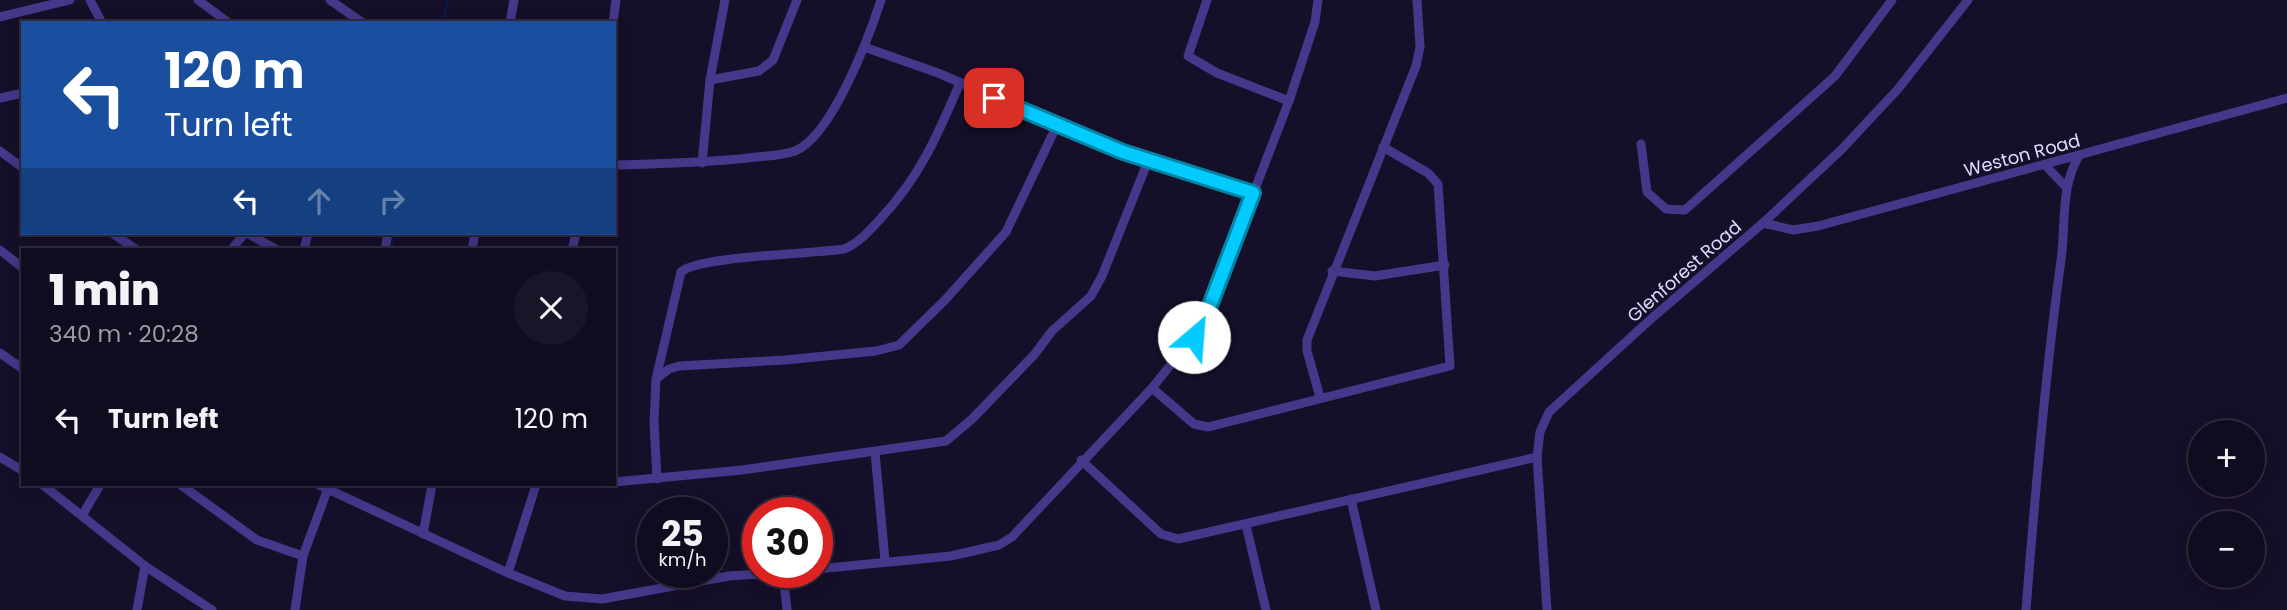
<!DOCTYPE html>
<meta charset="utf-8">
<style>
:root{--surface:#100b1f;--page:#191428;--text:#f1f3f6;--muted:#9c9ba4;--line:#302b3d}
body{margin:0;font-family:Poppins,sans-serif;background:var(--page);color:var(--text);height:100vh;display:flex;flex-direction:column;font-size:26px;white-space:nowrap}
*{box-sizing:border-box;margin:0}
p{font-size:23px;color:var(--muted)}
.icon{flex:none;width:38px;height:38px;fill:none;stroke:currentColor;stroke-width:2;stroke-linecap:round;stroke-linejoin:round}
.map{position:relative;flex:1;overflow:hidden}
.panel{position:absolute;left:21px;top:248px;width:595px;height:238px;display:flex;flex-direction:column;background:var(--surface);border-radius:0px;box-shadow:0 4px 18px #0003,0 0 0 2px var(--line)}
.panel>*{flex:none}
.top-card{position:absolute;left:21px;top:21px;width:595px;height:214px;border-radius:0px;box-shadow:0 4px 18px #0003,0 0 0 2px var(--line);background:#1a4fa0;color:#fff;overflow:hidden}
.controls{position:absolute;left:2188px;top:420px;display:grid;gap:14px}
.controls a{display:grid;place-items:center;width:77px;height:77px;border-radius:50%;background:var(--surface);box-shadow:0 4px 18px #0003,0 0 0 2px var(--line);font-size:35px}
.speed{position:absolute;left:637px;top:497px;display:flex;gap:14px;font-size:35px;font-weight:700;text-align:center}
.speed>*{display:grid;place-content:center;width:91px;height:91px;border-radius:50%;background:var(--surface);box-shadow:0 4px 18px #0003,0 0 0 2px var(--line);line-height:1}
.speed small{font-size:18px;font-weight:400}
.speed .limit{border:10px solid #d22;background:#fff;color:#111}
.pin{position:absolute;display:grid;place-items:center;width:60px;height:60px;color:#fff;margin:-30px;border-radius:14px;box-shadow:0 4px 10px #0006}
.me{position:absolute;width:77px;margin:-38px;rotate:27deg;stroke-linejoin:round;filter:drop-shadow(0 0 5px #0008)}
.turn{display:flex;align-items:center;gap:24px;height:147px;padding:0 28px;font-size:32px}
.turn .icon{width:91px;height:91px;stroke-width:2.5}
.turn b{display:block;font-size:49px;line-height:60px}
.lanes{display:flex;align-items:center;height:66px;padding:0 28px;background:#0003;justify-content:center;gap:35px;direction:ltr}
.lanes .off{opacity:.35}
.round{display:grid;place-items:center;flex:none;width:74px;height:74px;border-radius:37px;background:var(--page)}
.overview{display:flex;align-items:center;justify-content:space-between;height:119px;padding:0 28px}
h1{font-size:42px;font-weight:800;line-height:52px}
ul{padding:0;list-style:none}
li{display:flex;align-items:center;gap:21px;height:105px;padding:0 28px}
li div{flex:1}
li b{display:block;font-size:26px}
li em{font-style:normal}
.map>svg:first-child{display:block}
</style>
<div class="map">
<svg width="2287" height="610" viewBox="0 0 2287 610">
<rect width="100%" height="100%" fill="#160f29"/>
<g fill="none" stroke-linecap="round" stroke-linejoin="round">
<!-- stream -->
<g stroke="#081949" stroke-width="2.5">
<polyline points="443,23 448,0"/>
<polyline points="391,250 395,233"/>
</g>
<!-- minor -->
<g stroke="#44388a" stroke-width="9">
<polyline points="90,0 102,23"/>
<polyline points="198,0 229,23"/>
<polyline points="330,0 363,23"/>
<polyline points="1207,0 1188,56 1217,73 1289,101"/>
<polyline points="0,17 70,0"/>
<polyline points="510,23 514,0"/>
<polyline points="613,23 616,0"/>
<polyline points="864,47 938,73 1123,152 1253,193"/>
<polyline points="710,80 759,71 773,60 797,0"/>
<polyline points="0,98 23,93"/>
<polyline points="1641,144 1647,192 1666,209 1685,210 1835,76 1892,0"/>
<polyline points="0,151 23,168"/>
<polyline points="702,163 710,80 725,0"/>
<path d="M614,165C659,164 703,163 748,158C763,156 781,156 795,151C832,136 869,37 881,0"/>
<polyline points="2045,165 2065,186"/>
<polyline points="1763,223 1793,230 1818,226 2287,98"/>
<polyline points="112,233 137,250"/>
<polyline points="247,233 277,250"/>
<polyline points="0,250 23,268"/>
<polyline points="231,250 245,233"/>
<polyline points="304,250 308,233"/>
<polyline points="385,250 388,233"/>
<polyline points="472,250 475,233"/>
<polyline points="572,250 576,233"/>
<polyline points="1332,271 1375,276 1445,265"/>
<polyline points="0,353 23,369"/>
<polyline points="656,379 669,369 679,366 785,360 876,351 899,345 945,300 1006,232 1057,125"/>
<polyline points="1152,388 1194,424 1208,427 1450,366 1438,184 1428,173 1383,147"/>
<polyline points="1320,397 1307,351 1307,340 1416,66 1420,47 1417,0"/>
<polyline points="875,452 885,561"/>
<polyline points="0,457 23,471"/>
<polyline points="1081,460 1161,534 1178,539 1537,457"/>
<path d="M657,479L654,422L656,379L681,272C697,256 814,254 844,249C859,243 870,230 881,218C920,177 938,134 960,83"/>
<polyline points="614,482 742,470 946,441 972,419 1034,355 1052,331 1091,296 1102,276 1148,161"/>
<polyline points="43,485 145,566 212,610"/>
<polyline points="181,485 257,540 303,556"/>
<polyline points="319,485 508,573 565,596 602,599 729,576 789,572"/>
<polyline points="1351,499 1376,610"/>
<polyline points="83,514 100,485"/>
<polyline points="1246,525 1266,610"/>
<polyline points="423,534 432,485"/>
<polyline points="817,569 951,556 999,545 1012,537 1152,388 1193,337 1209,308 1289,101 1315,22 1318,0"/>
<polyline points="508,573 536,485"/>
<polyline points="783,573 787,610"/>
<polyline points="137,610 145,566"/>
<polyline points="295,610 303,556 327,491"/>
<polyline points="1547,610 1537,457 1540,432 1549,412 1653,317 1763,223 1842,149 1898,89 1968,0"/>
<path d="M2026,610C2035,493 2045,376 2061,260C2066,225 2060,187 2079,156"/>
</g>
</g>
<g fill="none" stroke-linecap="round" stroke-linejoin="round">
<defs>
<polyline id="route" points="994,98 1123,152 1253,193 1209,308 1194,337"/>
</defs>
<!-- route casing -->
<use href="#route" stroke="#0384a6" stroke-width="18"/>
<!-- route -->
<use href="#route" stroke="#04cbff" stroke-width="12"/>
</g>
<g text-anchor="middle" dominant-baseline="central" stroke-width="7" stroke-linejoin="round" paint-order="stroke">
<!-- street labels -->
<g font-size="18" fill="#e0d8ff" stroke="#160f29">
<text transform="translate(2022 155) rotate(-15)">Weston Road</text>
<text transform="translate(1684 271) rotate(-41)">Glenforest Road</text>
</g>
</g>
</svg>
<div class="controls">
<a>+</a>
<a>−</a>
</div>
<div class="speed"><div>25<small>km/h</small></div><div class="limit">30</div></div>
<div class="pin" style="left:994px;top:98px;background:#d93025"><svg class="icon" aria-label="arrive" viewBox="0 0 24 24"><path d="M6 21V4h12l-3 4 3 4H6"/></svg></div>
<svg class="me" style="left:1194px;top:337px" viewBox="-20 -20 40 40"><circle r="19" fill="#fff"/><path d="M0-13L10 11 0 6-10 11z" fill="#04cbff"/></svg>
<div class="top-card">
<div class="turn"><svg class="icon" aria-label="left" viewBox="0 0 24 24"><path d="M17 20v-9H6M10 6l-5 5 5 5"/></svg><div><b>120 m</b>Turn left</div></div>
<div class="lanes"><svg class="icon" aria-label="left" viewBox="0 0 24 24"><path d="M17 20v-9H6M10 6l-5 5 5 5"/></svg><svg class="icon off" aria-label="ahead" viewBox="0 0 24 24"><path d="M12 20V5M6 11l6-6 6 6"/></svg><svg class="icon off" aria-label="right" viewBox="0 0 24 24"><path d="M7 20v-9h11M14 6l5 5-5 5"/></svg></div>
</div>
<section class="panel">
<div class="overview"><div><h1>1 min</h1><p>340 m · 20:28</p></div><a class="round"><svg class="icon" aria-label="close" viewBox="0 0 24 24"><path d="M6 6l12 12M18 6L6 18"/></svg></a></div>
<ul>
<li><svg class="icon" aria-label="left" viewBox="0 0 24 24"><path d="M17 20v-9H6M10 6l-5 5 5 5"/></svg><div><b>Turn left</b></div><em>120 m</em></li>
</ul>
</section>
</div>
